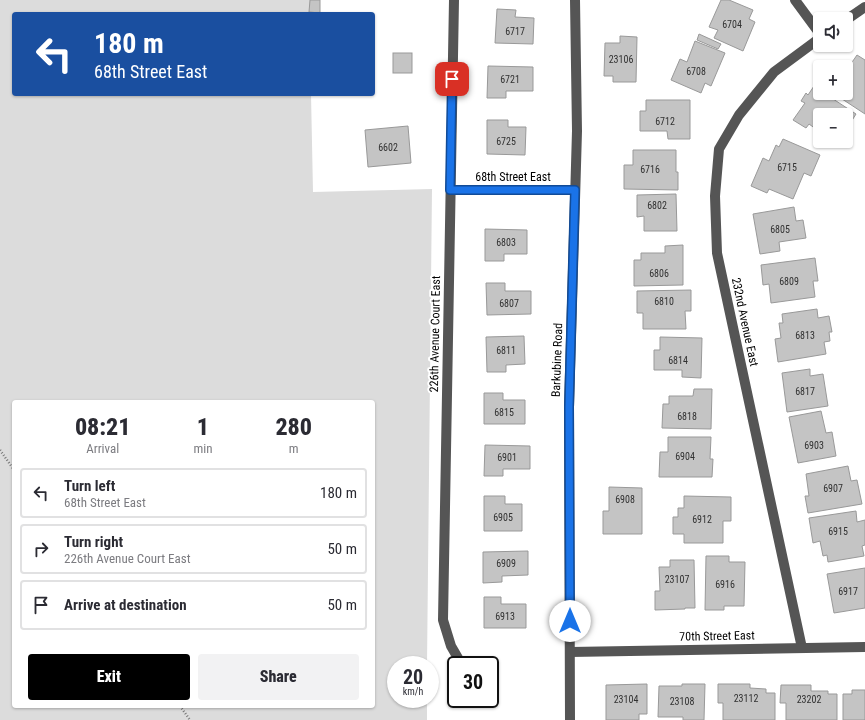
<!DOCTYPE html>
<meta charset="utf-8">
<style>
:root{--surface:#fff;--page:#f2f2f3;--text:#2b2b33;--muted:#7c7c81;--line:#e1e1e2;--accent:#000}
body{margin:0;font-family:"Roboto Condensed",sans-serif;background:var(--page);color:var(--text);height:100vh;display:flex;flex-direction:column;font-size:15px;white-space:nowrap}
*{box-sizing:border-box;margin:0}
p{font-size:13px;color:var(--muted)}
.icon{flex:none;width:22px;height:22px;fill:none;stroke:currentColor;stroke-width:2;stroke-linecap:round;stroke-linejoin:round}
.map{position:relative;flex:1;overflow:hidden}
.sheet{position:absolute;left:12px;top:400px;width:363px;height:308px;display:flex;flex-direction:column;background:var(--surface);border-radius:4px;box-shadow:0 1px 3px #0004}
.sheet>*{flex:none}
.guide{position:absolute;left:12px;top:12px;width:363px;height:84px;border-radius:4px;box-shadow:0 1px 3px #0004;background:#1a4fa0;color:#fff;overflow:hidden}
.fabs{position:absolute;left:813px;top:12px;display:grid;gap:8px}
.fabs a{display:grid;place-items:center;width:40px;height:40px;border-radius:4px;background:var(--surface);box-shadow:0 1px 3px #0004;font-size:20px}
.speed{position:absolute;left:387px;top:656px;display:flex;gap:8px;font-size:20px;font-weight:700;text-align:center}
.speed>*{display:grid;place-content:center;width:52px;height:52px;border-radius:50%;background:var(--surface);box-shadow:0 1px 3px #0004;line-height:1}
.speed small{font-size:10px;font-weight:400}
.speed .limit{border:2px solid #111;border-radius:6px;background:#fff;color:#111}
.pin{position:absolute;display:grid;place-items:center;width:34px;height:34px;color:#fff;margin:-17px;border-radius:8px;box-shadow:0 2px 6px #0006}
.me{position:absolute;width:44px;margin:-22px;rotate:0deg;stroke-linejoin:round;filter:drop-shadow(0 0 3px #0008)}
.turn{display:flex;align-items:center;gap:14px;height:84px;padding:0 16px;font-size:18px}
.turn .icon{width:52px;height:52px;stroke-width:2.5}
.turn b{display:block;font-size:28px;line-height:34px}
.eta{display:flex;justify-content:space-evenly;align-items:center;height:68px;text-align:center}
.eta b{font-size:24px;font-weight:800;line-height:28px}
.primary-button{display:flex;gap:8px;margin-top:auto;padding:8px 16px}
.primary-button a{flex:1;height:46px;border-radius:4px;background:var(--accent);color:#fff;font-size:16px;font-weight:800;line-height:46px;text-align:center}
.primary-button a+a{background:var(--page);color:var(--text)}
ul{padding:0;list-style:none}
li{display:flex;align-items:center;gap:12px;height:50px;margin:0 8px 6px;padding:0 8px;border:2px solid var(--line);border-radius:4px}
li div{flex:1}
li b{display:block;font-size:15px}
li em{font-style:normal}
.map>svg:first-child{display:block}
</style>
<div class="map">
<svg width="865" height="720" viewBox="0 0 865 720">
<rect width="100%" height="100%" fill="#fff"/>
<!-- green -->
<path fill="#dcdcdc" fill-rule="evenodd" d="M0,0H310V14H14V94H311L313,192L432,189L427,665H396V699H427V720H0ZM14,402H373V706H14Z"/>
<!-- building -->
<g fill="#c4c4c4" stroke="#999">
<polygon points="310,0 320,0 320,13 309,12"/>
<polygon points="721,0 729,0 753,10 749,19 755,22 743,51 714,38 718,30 709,27"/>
<polygon points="497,9 516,10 515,17 534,18 533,44 495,43"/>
<polygon points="699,34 721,44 718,49 697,40"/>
<polygon points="620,36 637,37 636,82 613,82 613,76 604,76 605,43 620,43"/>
<polygon points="695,41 725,53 711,86 705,83 701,93 671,80 680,59 687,62"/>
<rect x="393" y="53" width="19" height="20"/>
<polygon points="857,55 865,60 865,114 839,97 841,93 846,93 846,85 851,78 846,75 846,71"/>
<polygon points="488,66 533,67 533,91 506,91 506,98 487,98"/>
<polygon points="814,86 820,90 820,93 824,93 856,114 846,130 846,115 820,115 820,132 809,124 806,128 793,120 805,103 801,101 806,93 808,95"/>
<polygon points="646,100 690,100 690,139 668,139 667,131 640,131 640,111 646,111"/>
<polygon points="487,120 508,120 508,127 526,127 525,155 487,154"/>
<polygon points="408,126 411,163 368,167 365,130"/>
<polygon points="783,139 820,155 811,176 804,173 793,199 769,189 767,193 751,186 763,158 769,161 776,145 779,147"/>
<polygon points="633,150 676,150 676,172 678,172 678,190 624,189 624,165 633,165"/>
<polygon points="676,194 677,231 644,231 644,216 637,217 637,195"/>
<polygon points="794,207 796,221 803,220 806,238 779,242 780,251 760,254 753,214"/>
<polygon points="485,229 527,230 527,254 504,254 504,261 485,261"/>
<polygon points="683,245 683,285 634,286 634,260 641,260 641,253 665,253 665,246"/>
<polygon points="815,258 818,281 813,281 815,297 771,303 769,284 763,285 761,265"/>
<polygon points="486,283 505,283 505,291 531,291 531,314 487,315"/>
<polygon points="691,290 691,311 685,311 686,329 643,329 643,313 637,313 637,291"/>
<polygon points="817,309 818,318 829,316 832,332 829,332 830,341 824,342 826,354 778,362 775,339 781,338 779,323 783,323 782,314"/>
<polygon points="524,336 525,364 506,365 506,372 487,372 486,337"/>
<polygon points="660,337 702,338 701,378 682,377 682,370 654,370 654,350 660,350"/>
<polygon points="810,369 810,376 823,374 828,406 787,412 782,373"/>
<polygon points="694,389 712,389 711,429 662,428 663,404 669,404 669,396 693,396"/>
<polygon points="484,393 503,393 503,400 525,400 525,424 484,424"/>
<polygon points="821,411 826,433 832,432 836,456 798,463 789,417"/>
<polygon points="668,437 711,437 710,459 713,459 712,477 659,477 660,452 668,452"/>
<polygon points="485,445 530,446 530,469 503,469 503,476 484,476"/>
<polygon points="848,466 851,481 857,480 862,504 808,513 805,496 809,496 806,474"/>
<polygon points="609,487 642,488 642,534 603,534 603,511 609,511"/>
<polygon points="484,496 505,496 505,504 522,504 522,531 484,531"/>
<polygon points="684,496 731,497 731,521 723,521 723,543 684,543 684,534 673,534 673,517 678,517 678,508 684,508"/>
<polygon points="856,511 857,522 865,520 865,545 862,546 864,556 828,562 827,555 823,556 820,541 813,543 809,518"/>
<polygon points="528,551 528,575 502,576 502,582 483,583 483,552"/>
<polygon points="706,556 729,556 729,562 745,562 744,606 724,606 724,610 705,610"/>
<polygon points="670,560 694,560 695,608 685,608 685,609 655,610 655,591 660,591 659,567 670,567"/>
<polygon points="865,568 865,608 834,613 827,574"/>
<polygon points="484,597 501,597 501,604 526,604 526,628 484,628"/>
<polygon points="647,684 647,714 639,714 639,720 606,720 606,685"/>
<polygon points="682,684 705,684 704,720 683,720 683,717 658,717 659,686 682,686"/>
<polygon points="718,684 750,684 750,688 766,689 766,693 775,693 775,720 723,720 723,703 718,703"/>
<polygon points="781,685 811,685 811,691 828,691 828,694 837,694 837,720 786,720 786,703 780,703"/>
<polygon points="852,690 865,690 865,720 843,720 843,694 852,694"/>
</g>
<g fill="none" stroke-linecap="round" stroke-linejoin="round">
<!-- path -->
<g stroke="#777" stroke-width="2.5" stroke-dasharray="1 2" stroke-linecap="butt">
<polyline points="0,450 14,470"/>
<polyline points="180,706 190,720"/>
</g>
<!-- minor -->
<g stroke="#555" stroke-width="10">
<polyline points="454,0 443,620 451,646 462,665"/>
<polyline points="795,0 820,34"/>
<polyline points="846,20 865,7"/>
<polyline points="451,190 575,190"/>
<polyline points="802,648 717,253 715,196 719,149 739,115 774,72 820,38"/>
<polyline points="570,652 865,647"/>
<polyline points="570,720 569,407 577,131 575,0"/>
</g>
</g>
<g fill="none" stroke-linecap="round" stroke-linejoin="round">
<defs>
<polyline id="route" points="452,79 450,190 575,190 569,407 570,621"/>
</defs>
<!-- route casing -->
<use href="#route" stroke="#114b97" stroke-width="10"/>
<!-- route -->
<use href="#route" stroke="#1a73e8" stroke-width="7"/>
</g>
<g text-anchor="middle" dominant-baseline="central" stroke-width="4" stroke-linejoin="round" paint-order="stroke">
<!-- number labels -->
<g font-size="10" fill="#313131">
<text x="732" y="24">6704</text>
<text x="515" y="31">6717</text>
<text x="621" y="59">23106</text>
<text x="696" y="71">6708</text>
<text x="510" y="79">6721</text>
<text x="665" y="121">6712</text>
<text x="506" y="141">6725</text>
<text x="388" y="147">6602</text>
<text x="787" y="167">6715</text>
<text x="650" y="169">6716</text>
<text x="657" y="205">6802</text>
<text x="780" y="229">6805</text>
<text x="506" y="242">6803</text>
<text x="659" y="273">6806</text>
<text x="789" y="281">6809</text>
<text x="664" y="301">6810</text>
<text x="509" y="303">6807</text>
<text x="805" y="335">6813</text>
<text x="506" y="350">6811</text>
<text x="678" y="360">6814</text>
<text x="805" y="391">6817</text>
<text x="504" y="412">6815</text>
<text x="687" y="416">6818</text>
<text x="814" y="445">6903</text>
<text x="685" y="456">6904</text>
<text x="507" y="457">6901</text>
<text x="833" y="488">6907</text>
<text x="625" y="499">6908</text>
<text x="503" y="517">6905</text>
<text x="702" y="519">6912</text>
<text x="838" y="531">6915</text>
<text x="506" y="563">6909</text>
<text x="677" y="579">23107</text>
<text x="725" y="584">6916</text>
<text x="848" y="591">6917</text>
<text x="505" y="616">6913</text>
<text x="746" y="698">23112</text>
<text x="626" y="699">23104</text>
<text x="809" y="699">23202</text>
<text x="682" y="701">23108</text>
</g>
<!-- street labels -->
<g font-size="12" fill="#000" stroke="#fff">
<text x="513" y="177">68th Street East</text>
<text transform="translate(745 322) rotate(78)">232nd Avenue East</text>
<text transform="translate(435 334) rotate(-89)">226th Avenue Court East</text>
<text transform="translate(557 360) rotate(-88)">Barkubine Road</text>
<text transform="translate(717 636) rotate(-1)">70th Street East</text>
</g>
</g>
</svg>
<div class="fabs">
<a><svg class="icon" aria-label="sound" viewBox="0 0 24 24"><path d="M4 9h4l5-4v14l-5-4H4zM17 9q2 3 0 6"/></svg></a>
<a>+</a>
<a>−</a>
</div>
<div class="speed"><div>20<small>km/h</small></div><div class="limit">30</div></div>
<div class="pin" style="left:452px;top:79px;background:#d93025"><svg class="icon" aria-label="arrive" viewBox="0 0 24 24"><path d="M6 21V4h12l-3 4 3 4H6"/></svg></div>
<svg class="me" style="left:570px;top:621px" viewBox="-20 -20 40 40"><circle r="19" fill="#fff"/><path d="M0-13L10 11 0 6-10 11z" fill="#1a73e8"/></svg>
<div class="guide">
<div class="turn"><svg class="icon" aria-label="left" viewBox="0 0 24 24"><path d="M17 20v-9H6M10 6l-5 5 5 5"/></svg><div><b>180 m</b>68th Street East</div></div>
</div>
<section class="sheet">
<div class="eta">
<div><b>08:21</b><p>Arrival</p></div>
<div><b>1</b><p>min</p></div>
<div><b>280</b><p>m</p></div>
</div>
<ul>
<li><svg class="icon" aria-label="left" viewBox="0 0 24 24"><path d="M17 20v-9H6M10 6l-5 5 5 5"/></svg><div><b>Turn left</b><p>68th Street East</p></div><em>180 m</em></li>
<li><svg class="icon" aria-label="right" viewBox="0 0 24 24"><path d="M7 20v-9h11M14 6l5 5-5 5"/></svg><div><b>Turn right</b><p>226th Avenue Court East</p></div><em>50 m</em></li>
<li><svg class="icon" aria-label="arrive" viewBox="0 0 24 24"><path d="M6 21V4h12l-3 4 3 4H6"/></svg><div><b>Arrive at destination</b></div><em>50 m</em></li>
</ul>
<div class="primary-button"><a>Exit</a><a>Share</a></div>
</section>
</div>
